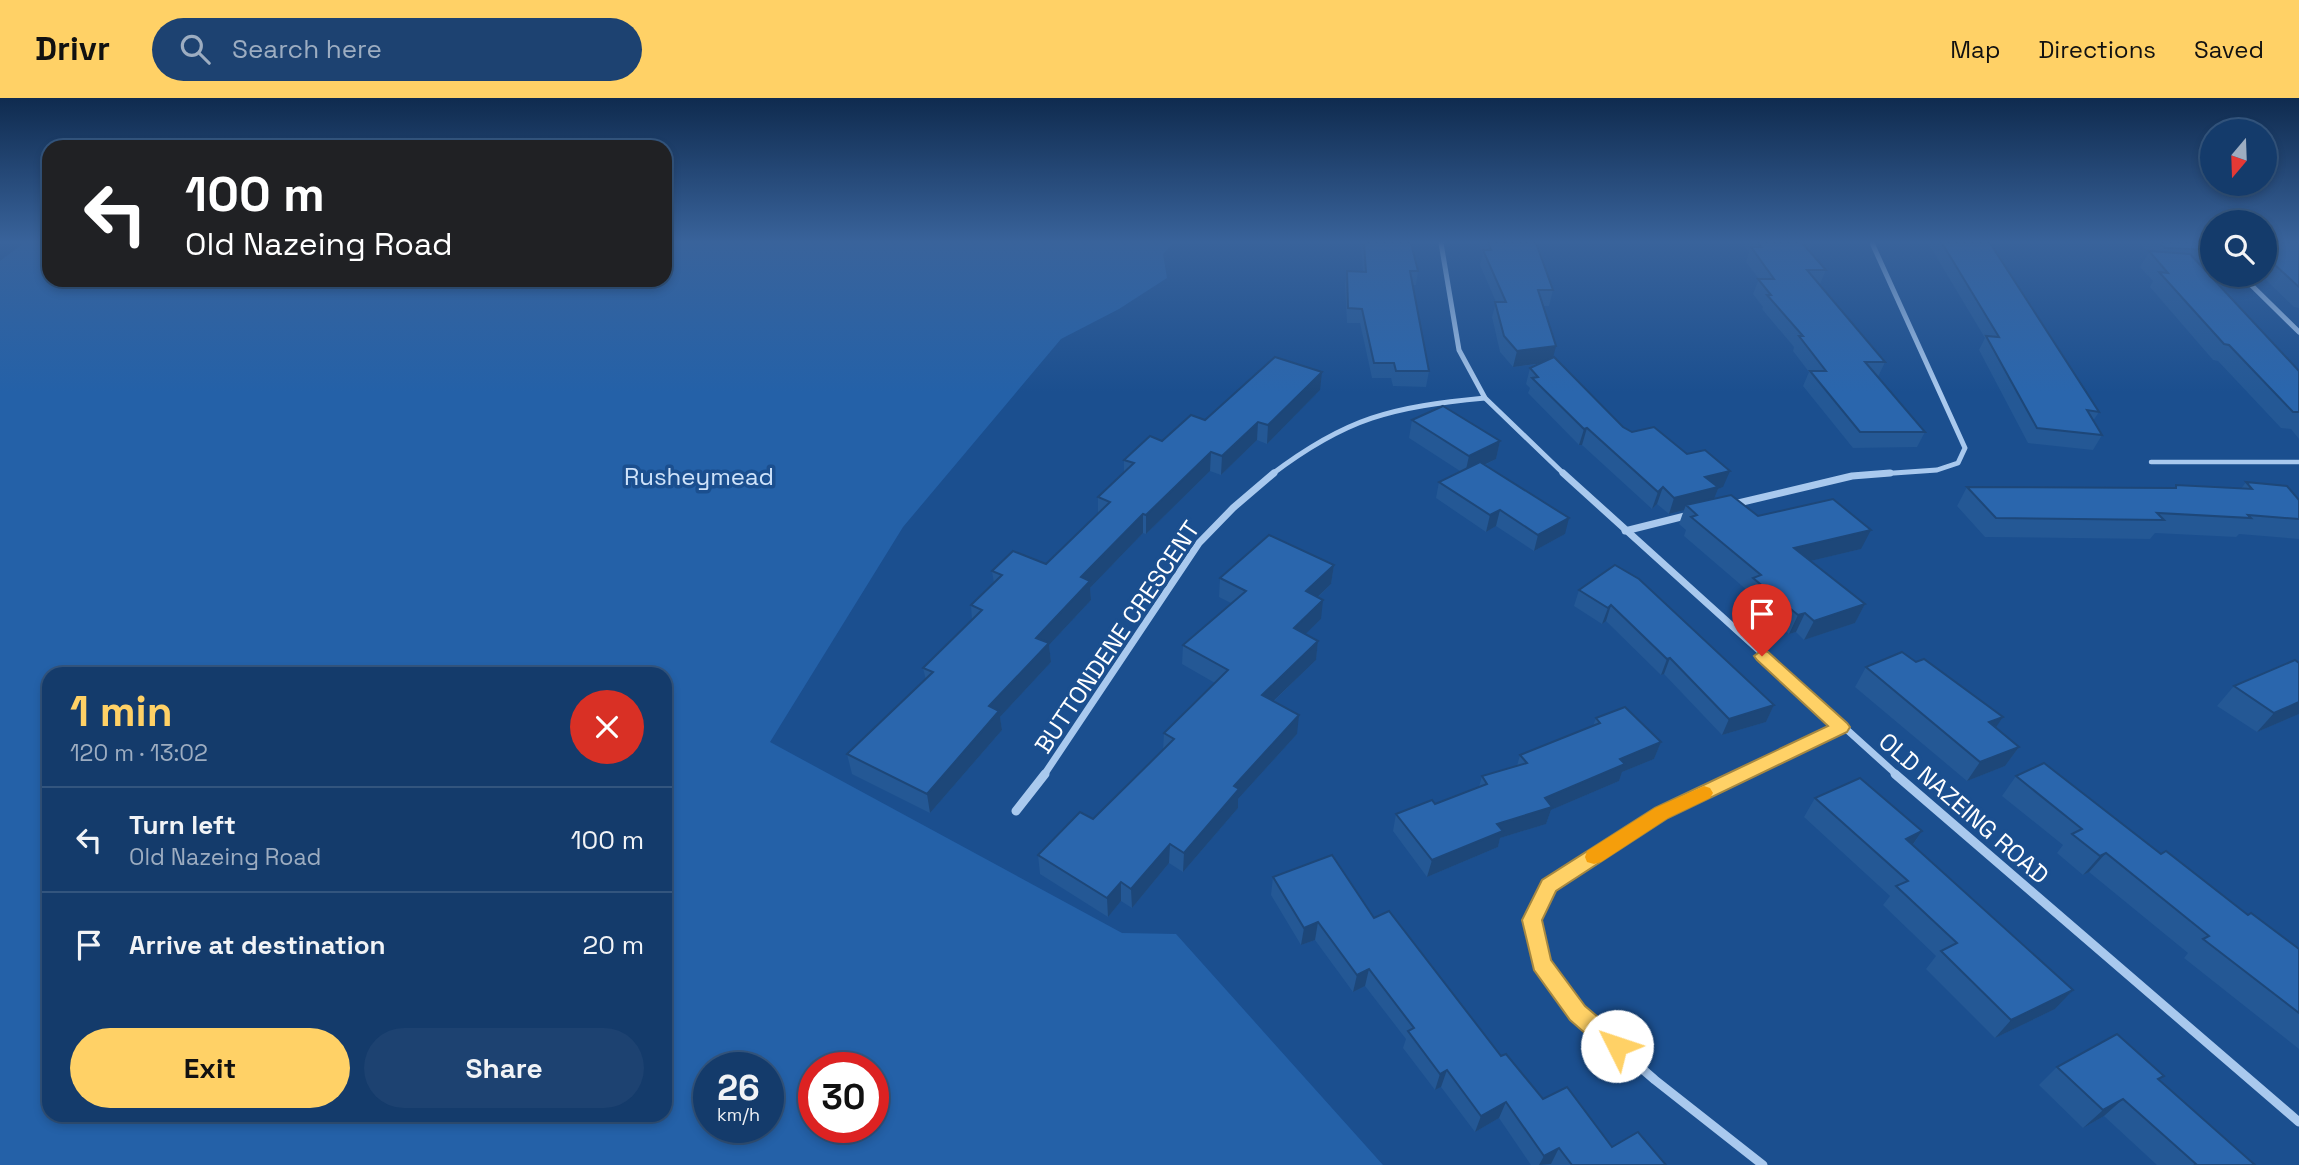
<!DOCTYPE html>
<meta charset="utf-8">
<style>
:root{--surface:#143b6b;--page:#1d4271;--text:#f1f3f6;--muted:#9dadc1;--line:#33557e;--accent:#ffd166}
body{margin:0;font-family:"Space Grotesk",sans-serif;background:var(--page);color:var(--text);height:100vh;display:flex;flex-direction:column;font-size:26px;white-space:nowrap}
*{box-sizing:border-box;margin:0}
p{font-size:23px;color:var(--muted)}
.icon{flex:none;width:38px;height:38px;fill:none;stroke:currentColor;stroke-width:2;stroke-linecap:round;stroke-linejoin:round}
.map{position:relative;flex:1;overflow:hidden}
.sheet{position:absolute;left:42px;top:569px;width:630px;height:455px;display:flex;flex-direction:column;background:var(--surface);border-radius:21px;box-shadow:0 4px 10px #0003,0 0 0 2px var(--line)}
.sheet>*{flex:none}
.banner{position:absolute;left:42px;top:42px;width:630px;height:147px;border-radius:21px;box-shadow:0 4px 10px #0003,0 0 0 2px var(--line);background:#202124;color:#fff;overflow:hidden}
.needle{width:46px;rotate:199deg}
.controls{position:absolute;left:2200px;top:21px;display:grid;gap:14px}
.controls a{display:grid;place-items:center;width:77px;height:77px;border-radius:50%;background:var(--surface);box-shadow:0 4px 10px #0003,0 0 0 2px var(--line);font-size:35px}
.speed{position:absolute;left:693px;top:954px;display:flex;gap:14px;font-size:35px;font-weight:700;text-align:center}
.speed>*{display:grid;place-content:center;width:91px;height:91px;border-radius:50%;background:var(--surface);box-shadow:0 4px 10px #0003,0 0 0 2px var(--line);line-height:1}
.speed small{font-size:18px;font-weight:400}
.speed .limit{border:10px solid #d22;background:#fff;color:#111}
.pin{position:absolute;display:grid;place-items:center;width:60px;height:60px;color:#fff;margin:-72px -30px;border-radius:50% 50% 50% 0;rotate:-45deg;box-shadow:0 0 7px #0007}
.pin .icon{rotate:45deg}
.me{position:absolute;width:77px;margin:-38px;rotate:311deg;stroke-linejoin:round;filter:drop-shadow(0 0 5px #0008)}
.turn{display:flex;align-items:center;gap:24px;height:147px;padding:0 28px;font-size:32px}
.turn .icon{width:91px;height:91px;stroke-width:2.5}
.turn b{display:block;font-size:49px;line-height:60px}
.round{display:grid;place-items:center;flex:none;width:74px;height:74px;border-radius:37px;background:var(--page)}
.overview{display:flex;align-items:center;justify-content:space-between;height:119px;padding:0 28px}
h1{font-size:42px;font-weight:700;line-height:52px;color:var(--accent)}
.action{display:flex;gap:14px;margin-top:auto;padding:14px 28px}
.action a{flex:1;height:80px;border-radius:42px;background:var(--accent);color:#111;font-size:28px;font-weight:700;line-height:80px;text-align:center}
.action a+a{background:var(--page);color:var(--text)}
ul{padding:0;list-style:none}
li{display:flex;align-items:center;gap:21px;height:105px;padding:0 28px;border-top:2px solid var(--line)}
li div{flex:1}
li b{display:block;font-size:26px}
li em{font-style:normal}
header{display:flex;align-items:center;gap:42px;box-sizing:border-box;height:98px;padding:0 35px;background:var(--accent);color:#111}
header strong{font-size:33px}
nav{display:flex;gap:38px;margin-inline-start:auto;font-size:24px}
.search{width:490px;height:63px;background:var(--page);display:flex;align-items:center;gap:18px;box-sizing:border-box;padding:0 24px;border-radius:38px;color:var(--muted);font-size:26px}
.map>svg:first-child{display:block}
</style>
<header>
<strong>Drivr</strong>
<div class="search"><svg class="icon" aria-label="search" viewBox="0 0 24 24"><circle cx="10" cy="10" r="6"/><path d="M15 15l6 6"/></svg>Search here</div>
<nav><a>Map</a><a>Directions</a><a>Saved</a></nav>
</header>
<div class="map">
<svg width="2299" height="1067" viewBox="0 0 2299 1067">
<rect width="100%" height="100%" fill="#1b4f8f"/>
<!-- green -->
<path fill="#2461a8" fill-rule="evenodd" d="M24,145H49V182H665V145H1173L1163,156L1167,180L1119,211L1061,241L903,429L770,644L1122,835L1176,836L1383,1067H0V163ZM49,576H665V1017H49ZM709,970H768V1029H709ZM814,970H873V1029H814Z"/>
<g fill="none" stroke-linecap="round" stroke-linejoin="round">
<!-- lane -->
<polyline stroke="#a9c9ee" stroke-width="4.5" points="2151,364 2299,364"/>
<!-- street-far2 -->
<g stroke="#a9c9ee" stroke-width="5">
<polyline points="1441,145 1459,252 1485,300 1565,377"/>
<polyline points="2241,177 2299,234"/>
<path d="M1271,377C1347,319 1392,309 1485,300"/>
<polyline points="1865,377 1937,372 1958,365 1965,350 1872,145"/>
</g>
<!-- street-far1 -->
<g stroke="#a9c9ee" stroke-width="7">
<polyline points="1563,375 1897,677"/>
<polyline points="1734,406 1852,378 1890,375"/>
<polyline points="1625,433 1689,417"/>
<polyline points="1044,677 1199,445 1233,410 1274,375"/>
<polyline points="1740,677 1841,629"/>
</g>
<!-- street -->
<g stroke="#a9c9ee" stroke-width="9">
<polyline points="1744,676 1662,715 1549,788 1532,822 1541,866 1578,915 1655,982 1763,1067"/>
<polyline points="1895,676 2299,1024"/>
<polyline points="1016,713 1045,676"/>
</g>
</g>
<!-- wall -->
<g fill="#245895">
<polygon points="1361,145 1411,145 1418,173 1416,187 1413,187 1429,273 1426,289 1393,288 1391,280 1372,280 1360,225 1347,225 1345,187 1347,173 1363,174"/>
<polygon points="1478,145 1536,145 1553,192 1549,208 1543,208 1553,260 1623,329 1723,389 1718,391 1714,401 1758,418 1861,451 1810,463 1865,506 1855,525 1804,542 1796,534 1789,536 1745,499 1748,493 1684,438 1686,432 1679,426 1684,412 1669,416 1657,406 1652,411 1582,347 1579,347 1528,295 1530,290 1526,286 1530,270 1540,266 1513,269 1500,254 1492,219 1496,204 1480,167 1483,156"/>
<polygon points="1744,145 1812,145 1809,153 1826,172 1820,186 1819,186 1885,264 1878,279 1925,334 1917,349 1853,350 1803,288 1809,274 1793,253 1794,249 1762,211 1763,209 1753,196 1759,181 1746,164 1749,154 1743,147"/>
<polygon points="1928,145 1990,145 2099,314 2093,323 2102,337 2093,352 2028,345 1979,252 1985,240"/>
<polygon points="2138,145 2212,145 2212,164 2197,164 2299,273 2299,341 2291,331 2281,330 2218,263 2213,262 2150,189 2153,183 2140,169 2149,154"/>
<polygon points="2264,145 2299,145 2299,210 2294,209 2266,182 2264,174"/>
<polygon points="1320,292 1267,346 1257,342 1221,377 1210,373 1146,436 1143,435 1090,490 1091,502 1049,547 1051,564 1000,619 1002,632 930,715 852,676 847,656 926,582 923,570 972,522 971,507 994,485 992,473 1046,466 1098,415 1098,399 1124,375 1124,362 1205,322"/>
<polygon points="1412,322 1500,343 1496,361 1485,367 1565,436 1534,453 1496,428 1486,434 1436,400 1439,384 1460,373 1409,340"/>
<polygon points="2246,384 2299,402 2299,441 2239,436 2236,439 2155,435 2150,441 1985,439 1957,408 1967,389 2175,390 2176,387 2241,391"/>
<polygon points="1334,467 1331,486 1318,499 1321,521 1305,536 1318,543 1316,562 1274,603 1297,636 1238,701 1238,710 1183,774 1169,765 1132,810 1121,803 1108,819 1040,776 1038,757 1093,721 1163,652 1164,635 1215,585 1182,566 1183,547 1231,505 1219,499 1220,480"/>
<polygon points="1615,467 1774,607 1766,624 1722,637 1664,576 1661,577 1606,523 1602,526 1574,508 1579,492"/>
<polygon points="1916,564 2003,619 1995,630 2019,649 2005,668 1967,683 1855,589 1866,569"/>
<polygon points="2299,565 2299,616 2257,634 2217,608 2234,588"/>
<polygon points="1596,620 1661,644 1654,661 1622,674 1619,683 1551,712 1546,726 1500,740 1498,749 1427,779 1393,733 1396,716 1435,706 1479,689 1482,678 1517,668 1520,657 1593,628"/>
<polygon points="2016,678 2161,756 2248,817 2299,851 2299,951 2184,860 2188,855 2089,774 2083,777 2057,755 2063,747 2002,698"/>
<polygon points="1815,700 1922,733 1913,747 2073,892 2055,911 1995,940 1926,871 1936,858 1883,807 1890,798 1804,719"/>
<polygon points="1273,779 1374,820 1501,958 1543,1001 1612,1049 1666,1067 1531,1067 1499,1020 1475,1034 1441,989 1435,992 1403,950 1406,941 1365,888 1353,894 1315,842 1301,847 1271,797"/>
<polygon points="2057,969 2164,978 2159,982 2255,1067 2157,1067 2104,1018 2083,1030 2039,987"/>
</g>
<!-- shaded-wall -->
<g fill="#1d4779">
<polygon points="1556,248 1552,264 1513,269 1517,253"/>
<polygon points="1322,274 1320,292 1267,346 1268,327"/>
<polygon points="1258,324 1257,342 1221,377 1222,358"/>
<polygon points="1587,330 1582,347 1579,347 1584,331"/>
<polygon points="1500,343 1496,361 1465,376 1469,358"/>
<polygon points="1211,354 1210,373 1146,436 1146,417"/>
<polygon points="1730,373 1723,389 1718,391 1712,406 1686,407 1684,412 1669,416 1674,400 1705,379"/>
<polygon points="1663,389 1657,406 1652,411 1658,394"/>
<polygon points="1500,412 1496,428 1486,434 1490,417"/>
<polygon points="1143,416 1143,435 1090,490 1091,502 1049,547 1051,564 1000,619 1002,632 930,715 927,696 1036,540 1081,479"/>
<polygon points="1569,420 1565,436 1534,453 1538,437"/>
<polygon points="1871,432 1861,451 1785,469 1794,450"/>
<polygon points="1334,467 1331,486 1304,512 1306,493"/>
<polygon points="1323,502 1321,521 1292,549 1294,530"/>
<polygon points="1865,506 1855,525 1804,542 1814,523"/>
<polygon points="1611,507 1606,523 1602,526 1608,510"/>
<polygon points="1805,515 1796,534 1789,536 1798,517"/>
<polygon points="1318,543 1316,562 1260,616 1262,597"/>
<polygon points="1670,560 1664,576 1661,577 1667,561"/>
<polygon points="2299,604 2299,616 2257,634 2274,615"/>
<polygon points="1774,607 1766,624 1722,637 1729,621"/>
<polygon points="1299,617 1297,636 1238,701 1238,710 1183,774 1184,755 1234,688"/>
<polygon points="2003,619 1990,638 1989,624"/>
<polygon points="1661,644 1654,661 1622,674 1619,683 1551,712 1546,726 1500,740 1498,749 1427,779 1432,762 1545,700 1620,661"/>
<polygon points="2019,649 2005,668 1967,683 1980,664"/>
<polygon points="1922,733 1909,752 1906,741"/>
<polygon points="1170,746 1169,765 1132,810 1131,791"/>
<polygon points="2106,755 2089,774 2083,777 2100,758"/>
<polygon points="1121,784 1121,803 1108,819 1107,800"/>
<polygon points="1318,824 1315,842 1301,847 1304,830"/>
<polygon points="1369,871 1365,888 1353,894 1357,877"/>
<polygon points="2073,892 2055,911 1995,940 2011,922"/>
<polygon points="1447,972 1441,989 1435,992 1440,976"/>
<polygon points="2123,1001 2104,1018 2083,1030 2103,1012"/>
<polygon points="1506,1004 1499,1020 1475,1034 1481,1018"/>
<polygon points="1559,1050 1551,1066 1539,1067 1544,1058"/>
</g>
<!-- building -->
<g fill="#2a66ad" stroke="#1d4779" stroke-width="2">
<polygon points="1364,145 1411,145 1418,173 1410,173 1429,273 1396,273 1394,265 1374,265 1362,211 1348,210 1347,173 1366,174"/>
<polygon points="1488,145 1536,145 1553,192 1538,192 1556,248 1517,253 1504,238 1495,204 1506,204 1483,152 1491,152"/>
<polygon points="1758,145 1802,145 1826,172 1807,172 1885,264 1865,264 1925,334 1860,334 1810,273 1826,273 1799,238 1803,238 1767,197 1771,197 1758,181 1774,181 1751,149 1761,149"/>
<polygon points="1942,145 1990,145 2099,314 2087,312 2102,337 2037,330 1986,238 1999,239"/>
<polygon points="2159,145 2212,145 2212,152 2165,150"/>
<polygon points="2271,145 2299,145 2299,189 2275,167"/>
<polygon points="2149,153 2190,156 2299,273 2299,314 2293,314 2229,247 2224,246 2159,174 2168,175"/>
<polygon points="1275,259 1322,274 1268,327 1258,324 1222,358 1211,354 1146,417 1143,416 1081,479 1090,483 1036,540 1049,545 989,608 999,613 927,696 847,656 933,574 923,570 982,512 971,507 1002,477 992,473 1013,453 1046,466 1110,404 1098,399 1134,365 1124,362 1150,338 1162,343 1191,317 1205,322"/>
<polygon points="1554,259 1623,329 1632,334 1654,329 1687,356 1705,352 1730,373 1705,379 1718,389 1674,400 1663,389 1658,394 1587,330 1584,331 1532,280 1538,279 1530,270"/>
<polygon points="1443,308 1500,343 1469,358 1412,322"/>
<polygon points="1480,364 1569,420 1538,437 1500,412 1490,417 1439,384"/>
<polygon points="2246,384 2287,388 2299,402 2299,421 2248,417 2251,420 2157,415 2164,422 1996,420 1967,389 2176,390 2176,387 2252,391"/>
<polygon points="1731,397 1758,418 1833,401 1871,432 1794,450 1865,506 1814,523 1805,515 1798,517 1753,480 1761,477 1691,419 1697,417 1686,407"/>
<polygon points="1269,437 1334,467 1306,493 1323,502 1294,530 1318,543 1262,597 1299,617 1234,688 1239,691 1184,755 1170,746 1131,791 1121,784 1107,800 1038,757 1080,714 1093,721 1174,641 1164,635 1228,572 1183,547 1246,493 1220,480"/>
<polygon points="1615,467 1639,481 1774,607 1729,621 1670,560 1667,561 1611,507 1608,510 1579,492"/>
<polygon points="1902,554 1916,564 1924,561 2003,619 1989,624 2019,649 1980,664 1866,569"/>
<polygon points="2295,562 2299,565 2299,604 2274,615 2234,588"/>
<polygon points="1625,609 1661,644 1620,661 1625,666 1545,700 1552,709 1497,726 1503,733 1432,762 1396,716 1432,702 1435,706 1487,686 1482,678 1527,665 1520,657 1600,625 1596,620"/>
<polygon points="2044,665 2161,756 2166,753 2248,817 2251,815 2299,851 2299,915 2203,841 2209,838 2106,755 2100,758 2072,736 2082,731 2016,678"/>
<polygon points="1860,680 1922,733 1906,741 2073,892 2011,922 1941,853 1957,845 1896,788 1908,783 1815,700"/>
<polygon points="1332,757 1374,820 1389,813 1501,958 1506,956 1543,1001 1567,989 1612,1049 1638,1034 1666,1067 1572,1067 1559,1050 1544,1058 1506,1004 1481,1018 1447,972 1440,976 1408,933 1414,930 1369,871 1357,877 1318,824 1304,830 1273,779"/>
<polygon points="2117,936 2164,978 2158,981 2255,1067 2194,1067 2196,1066 2123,1001 2103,1012 2057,969"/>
</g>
<!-- sky -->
<linearGradient id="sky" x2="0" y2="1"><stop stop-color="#0f2b4f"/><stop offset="0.49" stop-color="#39639b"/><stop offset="1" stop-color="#39639b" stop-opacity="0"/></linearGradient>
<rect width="2299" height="294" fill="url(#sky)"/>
<!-- route -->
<polygon fill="#ffd166" stroke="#a68842" stroke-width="2" points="1762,552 1768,554 1847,625 1850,629 1847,634 1668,720 1556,793 1542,822 1551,862 1585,908 1624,941 1627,948 1624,956 1617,959 1609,956 1570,922 1534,872 1522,822 1542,782 1655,710 1828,628 1757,562 1754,558"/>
<!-- slow -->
<polygon fill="#f59e0b" points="1704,688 1710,690 1713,695 1710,700 1668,720 1601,764 1594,766 1587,764 1585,759 1587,753 1655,710"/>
<g text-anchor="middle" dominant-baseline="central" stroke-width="7" stroke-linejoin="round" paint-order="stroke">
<!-- park labels -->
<g font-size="24" fill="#cfe3fa" stroke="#1b4f8f">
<text x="699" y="378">Rusheymead</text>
</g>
<!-- street labels -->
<g font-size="24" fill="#fff" stroke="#1b4f8f">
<text transform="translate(1117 539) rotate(-56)">BUTTONDENE CRESCENT</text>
<text transform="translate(1964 710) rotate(41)">OLD NAZEING ROAD</text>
</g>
</g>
</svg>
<div class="controls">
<a><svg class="needle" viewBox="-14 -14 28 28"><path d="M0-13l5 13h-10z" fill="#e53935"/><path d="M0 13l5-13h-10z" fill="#9dadc1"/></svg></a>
<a><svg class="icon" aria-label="search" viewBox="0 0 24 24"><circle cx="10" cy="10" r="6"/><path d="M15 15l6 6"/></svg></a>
</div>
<div class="speed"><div>26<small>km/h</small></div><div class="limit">30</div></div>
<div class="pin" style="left:1762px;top:558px;background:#d93025"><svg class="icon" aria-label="arrive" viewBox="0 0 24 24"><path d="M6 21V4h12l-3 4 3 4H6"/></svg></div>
<svg class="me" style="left:1617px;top:948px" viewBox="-20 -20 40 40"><circle r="19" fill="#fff"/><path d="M0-13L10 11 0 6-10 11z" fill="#ffd166"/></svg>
<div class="banner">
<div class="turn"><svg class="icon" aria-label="left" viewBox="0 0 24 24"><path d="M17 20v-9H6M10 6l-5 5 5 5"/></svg><div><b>100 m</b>Old Nazeing Road</div></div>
</div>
<section class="sheet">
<div class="overview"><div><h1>1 min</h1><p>120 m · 13:02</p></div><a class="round" style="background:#d93025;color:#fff"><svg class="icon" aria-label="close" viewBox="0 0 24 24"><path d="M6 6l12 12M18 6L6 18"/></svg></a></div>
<ul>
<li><svg class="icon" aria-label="left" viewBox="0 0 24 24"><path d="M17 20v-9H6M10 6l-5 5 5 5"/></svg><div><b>Turn left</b><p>Old Nazeing Road</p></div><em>100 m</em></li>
<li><svg class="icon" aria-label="arrive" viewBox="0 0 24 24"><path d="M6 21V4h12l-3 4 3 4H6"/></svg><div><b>Arrive at destination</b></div><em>20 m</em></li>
</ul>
<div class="action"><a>Exit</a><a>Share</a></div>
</section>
</div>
